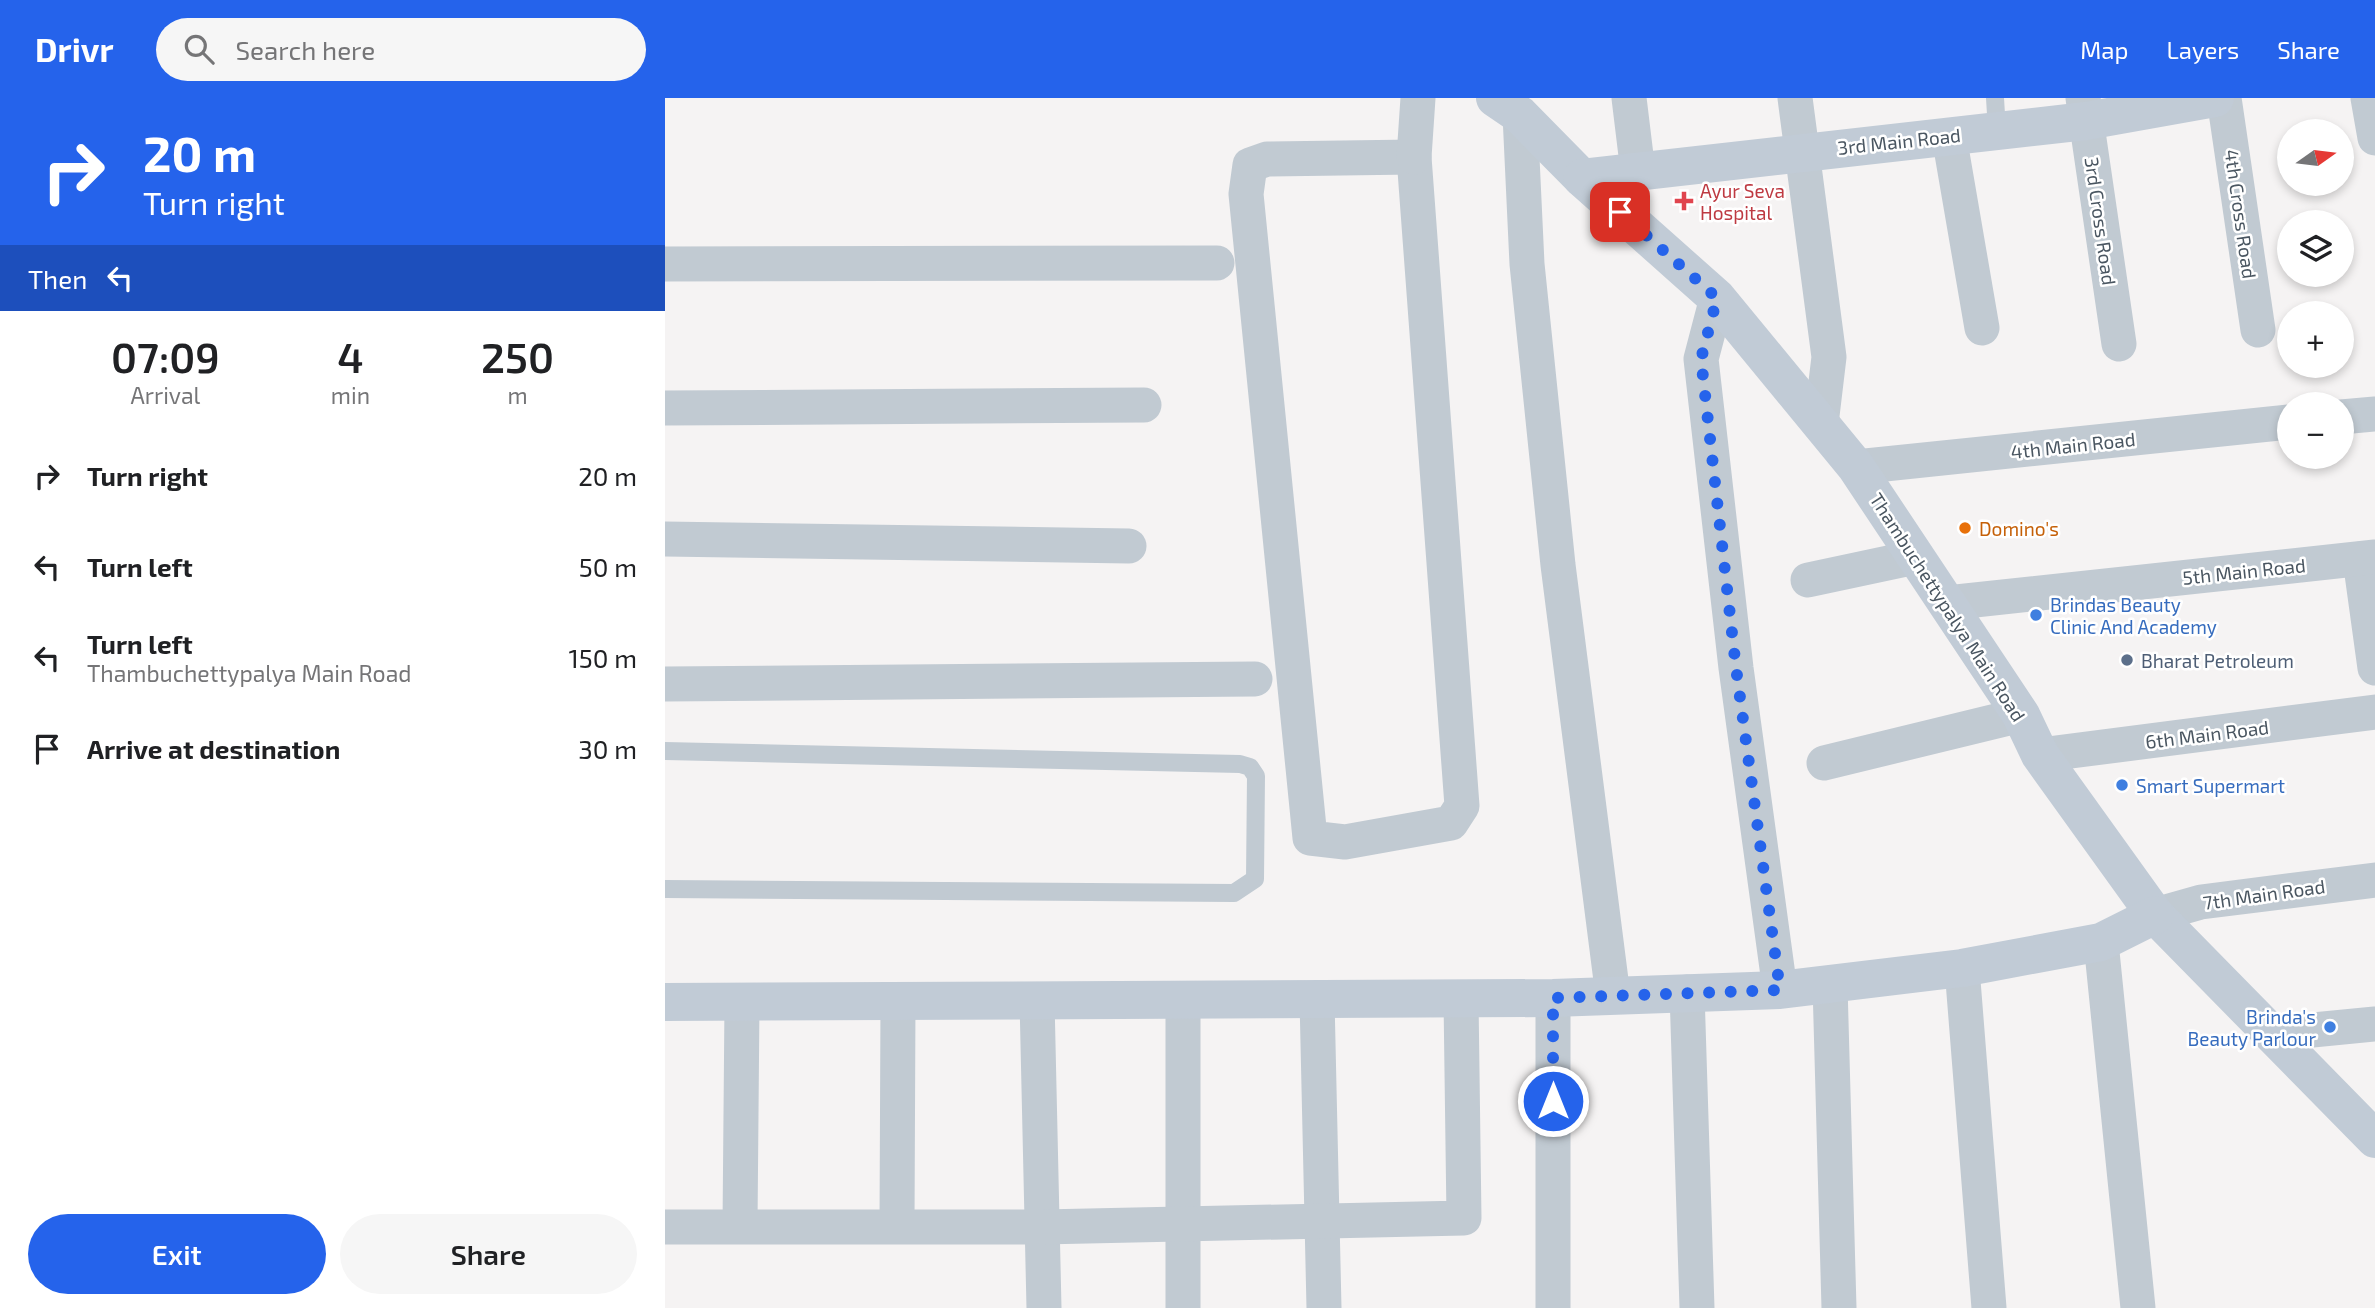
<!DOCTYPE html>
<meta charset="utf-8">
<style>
:root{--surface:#fff;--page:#f6f6f6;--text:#202124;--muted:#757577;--accent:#2563eb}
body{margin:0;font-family:"Exo 2",sans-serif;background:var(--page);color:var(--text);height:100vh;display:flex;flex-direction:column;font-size:26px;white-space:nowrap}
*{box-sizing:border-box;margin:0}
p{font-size:23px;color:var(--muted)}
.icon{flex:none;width:38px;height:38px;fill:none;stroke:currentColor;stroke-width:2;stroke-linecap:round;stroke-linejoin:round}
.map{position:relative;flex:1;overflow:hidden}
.sheet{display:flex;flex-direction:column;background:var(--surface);width:665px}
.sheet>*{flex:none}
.guide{background:#2563eb;color:#fff;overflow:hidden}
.needle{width:46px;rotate:76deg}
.fabs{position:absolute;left:1612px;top:21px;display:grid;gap:14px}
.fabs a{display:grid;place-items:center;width:77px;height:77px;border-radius:50%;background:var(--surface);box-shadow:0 4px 10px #0003;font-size:35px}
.pin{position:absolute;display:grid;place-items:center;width:60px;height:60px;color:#fff;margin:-30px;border-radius:14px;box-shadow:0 4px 10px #0006}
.me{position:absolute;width:77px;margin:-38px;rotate:0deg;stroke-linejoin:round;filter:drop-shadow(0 0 5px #0008)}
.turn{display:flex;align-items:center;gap:24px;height:147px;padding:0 28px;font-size:32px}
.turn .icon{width:91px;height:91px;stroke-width:2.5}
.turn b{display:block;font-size:49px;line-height:60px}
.then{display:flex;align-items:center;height:66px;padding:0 28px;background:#0003;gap:14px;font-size:26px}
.eta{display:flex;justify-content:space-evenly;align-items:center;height:119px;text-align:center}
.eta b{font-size:42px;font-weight:600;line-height:49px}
.cta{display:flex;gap:14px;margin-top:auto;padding:14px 28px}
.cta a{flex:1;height:80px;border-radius:42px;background:var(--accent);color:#fff;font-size:28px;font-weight:600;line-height:80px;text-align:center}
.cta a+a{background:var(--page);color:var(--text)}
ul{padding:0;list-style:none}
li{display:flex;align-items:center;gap:21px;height:91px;padding:0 28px}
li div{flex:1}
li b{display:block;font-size:26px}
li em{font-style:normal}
header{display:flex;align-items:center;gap:42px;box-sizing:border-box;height:98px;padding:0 35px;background:var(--accent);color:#fff}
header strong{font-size:33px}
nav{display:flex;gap:38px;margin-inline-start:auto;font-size:24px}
.search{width:490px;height:63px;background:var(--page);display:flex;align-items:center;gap:18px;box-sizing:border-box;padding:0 24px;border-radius:38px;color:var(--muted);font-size:26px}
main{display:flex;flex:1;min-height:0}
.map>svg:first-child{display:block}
</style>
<header>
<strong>Drivr</strong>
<div class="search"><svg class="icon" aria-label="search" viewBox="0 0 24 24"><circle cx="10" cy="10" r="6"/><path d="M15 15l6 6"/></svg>Search here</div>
<nav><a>Map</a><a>Layers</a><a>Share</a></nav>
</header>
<main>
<section class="sheet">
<div class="guide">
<div class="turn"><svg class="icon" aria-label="right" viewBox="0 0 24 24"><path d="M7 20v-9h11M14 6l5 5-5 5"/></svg><div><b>20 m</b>Turn right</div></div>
<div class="then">Then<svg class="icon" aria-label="left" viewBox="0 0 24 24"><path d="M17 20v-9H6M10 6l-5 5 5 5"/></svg></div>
</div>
<div class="eta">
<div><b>07:09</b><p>Arrival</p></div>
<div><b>4</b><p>min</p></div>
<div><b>250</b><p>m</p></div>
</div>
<ul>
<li><svg class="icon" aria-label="right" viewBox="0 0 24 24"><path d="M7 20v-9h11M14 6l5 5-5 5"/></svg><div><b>Turn right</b></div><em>20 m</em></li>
<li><svg class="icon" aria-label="left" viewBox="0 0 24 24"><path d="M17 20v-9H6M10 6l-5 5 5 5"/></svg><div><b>Turn left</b></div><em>50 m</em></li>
<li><svg class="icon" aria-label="left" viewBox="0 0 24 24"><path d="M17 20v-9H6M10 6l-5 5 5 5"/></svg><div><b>Turn left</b><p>Thambuchettypalya Main Road</p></div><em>150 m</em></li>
<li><svg class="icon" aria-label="arrive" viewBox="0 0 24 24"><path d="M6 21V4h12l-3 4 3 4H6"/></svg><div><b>Arrive at destination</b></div><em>30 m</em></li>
</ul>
<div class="cta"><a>Exit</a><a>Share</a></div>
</section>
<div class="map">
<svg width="1710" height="1210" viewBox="0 0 1710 1210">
<rect width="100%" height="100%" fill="#f5f3f3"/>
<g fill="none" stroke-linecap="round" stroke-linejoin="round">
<!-- lane -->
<g stroke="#c1cad2" stroke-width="18">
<polyline points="1330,0 1332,33"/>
<polyline points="0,653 575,666 585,669 591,678 590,781 569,795 0,791"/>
</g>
<!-- street -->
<g stroke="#c1cad2" stroke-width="35">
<polyline points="964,0 973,74"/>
<polyline points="1130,0 1164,259 1156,326"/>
<polyline points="1418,0 1454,246"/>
<polyline points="1559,0 1593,232"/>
<polyline points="1703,0 1710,40"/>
<polyline points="855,17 862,166 893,467 948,898"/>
<polyline points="1284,38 1317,230"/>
<polygon points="749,59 797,708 786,725 680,744 645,740 581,96 585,67 602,61"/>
<polyline points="749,59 753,0"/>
<polyline points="0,166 552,165"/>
<polyline points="1052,200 1036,261 1071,570 1115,892"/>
<polyline points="0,310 479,307"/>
<polyline points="1676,319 1710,316"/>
<polyline points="1191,369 1624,324"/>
<polyline points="0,441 464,448"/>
<polyline points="1695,461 1710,570"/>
<polyline points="1143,482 1251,459"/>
<polyline points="1282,505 1710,459"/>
<polyline points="0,586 590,581"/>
<polyline points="1375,657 1710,614"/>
<polyline points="1159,665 1356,617"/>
<polyline points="1490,817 1536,804 1710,782"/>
<polyline points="1436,844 1473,1210"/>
<polyline points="1297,870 1324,1210"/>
<polyline points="1165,887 1174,1210"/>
<polyline points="1022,894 1032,1210"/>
<polyline points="888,900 888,1210"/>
<polyline points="518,901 518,1210"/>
<polyline points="652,901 659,1210"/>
<polyline points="372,902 379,1210"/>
<polyline points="1607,936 1710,926"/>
<polyline points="232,1127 233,903"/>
<polyline points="75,1128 77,904"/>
<polyline points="0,1129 377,1129 799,1120 796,901"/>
</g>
<!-- secondary -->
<g stroke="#c1cbd6" stroke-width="38">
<polyline points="830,0 855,17 917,80 1052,200 1191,369 1356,617 1375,657 1490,817 1710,1041"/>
<polyline points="917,80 1421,23 1550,0"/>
<polyline points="0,904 888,900 1115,892 1297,870 1436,844 1490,817"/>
</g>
</g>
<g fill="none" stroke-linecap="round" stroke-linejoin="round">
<!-- route -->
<polyline stroke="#2563eb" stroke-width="12" stroke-dasharray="0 21.6" points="888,1003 888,900 1115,892 1071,570 1036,261 1052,200 955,114"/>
</g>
<!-- markers -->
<path fill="#e0444e" stroke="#fff" stroke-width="2.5" d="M1015.5 92.5h7v7h7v7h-7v7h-7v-7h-7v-7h7z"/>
<circle fill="#e8710a" stroke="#fff" stroke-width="2.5" cx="1300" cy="430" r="7"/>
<g fill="#3f7fe0" stroke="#fff" stroke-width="2.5">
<circle cx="1371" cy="517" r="7"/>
<circle cx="1457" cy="687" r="7"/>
<circle cx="1665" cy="929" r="7"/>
</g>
<circle fill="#5c6f8a" stroke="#fff" stroke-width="2.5" cx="1462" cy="562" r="7"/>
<g text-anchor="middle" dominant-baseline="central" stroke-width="5" stroke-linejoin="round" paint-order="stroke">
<!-- street labels -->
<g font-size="19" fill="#4a5661" stroke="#fff">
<text transform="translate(1234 43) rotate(-6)">3rd Main Road</text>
<text transform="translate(1576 116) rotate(82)">4th Cross Road</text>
<text transform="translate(1436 123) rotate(82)">3rd Cross Road</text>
<text transform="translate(1408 347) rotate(-6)">4th Main Road</text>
<text transform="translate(1579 473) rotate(-6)">5th Main Road</text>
<text transform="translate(1283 509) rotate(57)">Thambuchettypalya Main Road</text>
<text transform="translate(1542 636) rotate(-7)">6th Main Road</text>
<text transform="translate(1599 796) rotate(-8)">7th Main Road</text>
</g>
<!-- health labels -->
<g font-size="19" fill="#be3a42" stroke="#fff" text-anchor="start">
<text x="1035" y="92">Ayur Seva<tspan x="1035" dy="22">Hospital</tspan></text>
</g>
<!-- food labels -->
<g font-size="19" fill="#c56008" stroke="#fff" text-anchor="start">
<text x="1314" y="430">Domino's</text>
</g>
<!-- shop labels -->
<g font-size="19" fill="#366cbe" stroke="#fff" text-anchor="start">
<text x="1385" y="506">Brindas Beauty<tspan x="1385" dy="22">Clinic And Academy</tspan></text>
<text x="1471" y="687">Smart Supermart</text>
<text x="1651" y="918" text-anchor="end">Brinda's<tspan x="1651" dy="22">Beauty Parlour</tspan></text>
</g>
<!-- service labels -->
<g font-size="19" fill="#4e5e75" stroke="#fff" text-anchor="start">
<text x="1476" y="562">Bharat Petroleum</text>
</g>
</g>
</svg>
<div class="fabs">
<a><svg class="needle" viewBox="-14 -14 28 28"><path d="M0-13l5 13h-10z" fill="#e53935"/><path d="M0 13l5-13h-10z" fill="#757577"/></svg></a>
<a><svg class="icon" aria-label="layers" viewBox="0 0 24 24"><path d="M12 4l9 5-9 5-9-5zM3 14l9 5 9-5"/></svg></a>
<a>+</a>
<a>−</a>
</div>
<div class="pin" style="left:955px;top:114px;background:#d93025"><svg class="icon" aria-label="arrive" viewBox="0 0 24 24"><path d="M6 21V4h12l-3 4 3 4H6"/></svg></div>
<svg class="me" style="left:888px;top:1003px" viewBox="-20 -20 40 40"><circle r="17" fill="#2563eb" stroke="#fff" stroke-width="3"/><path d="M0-11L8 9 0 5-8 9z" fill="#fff"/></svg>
</div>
</main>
